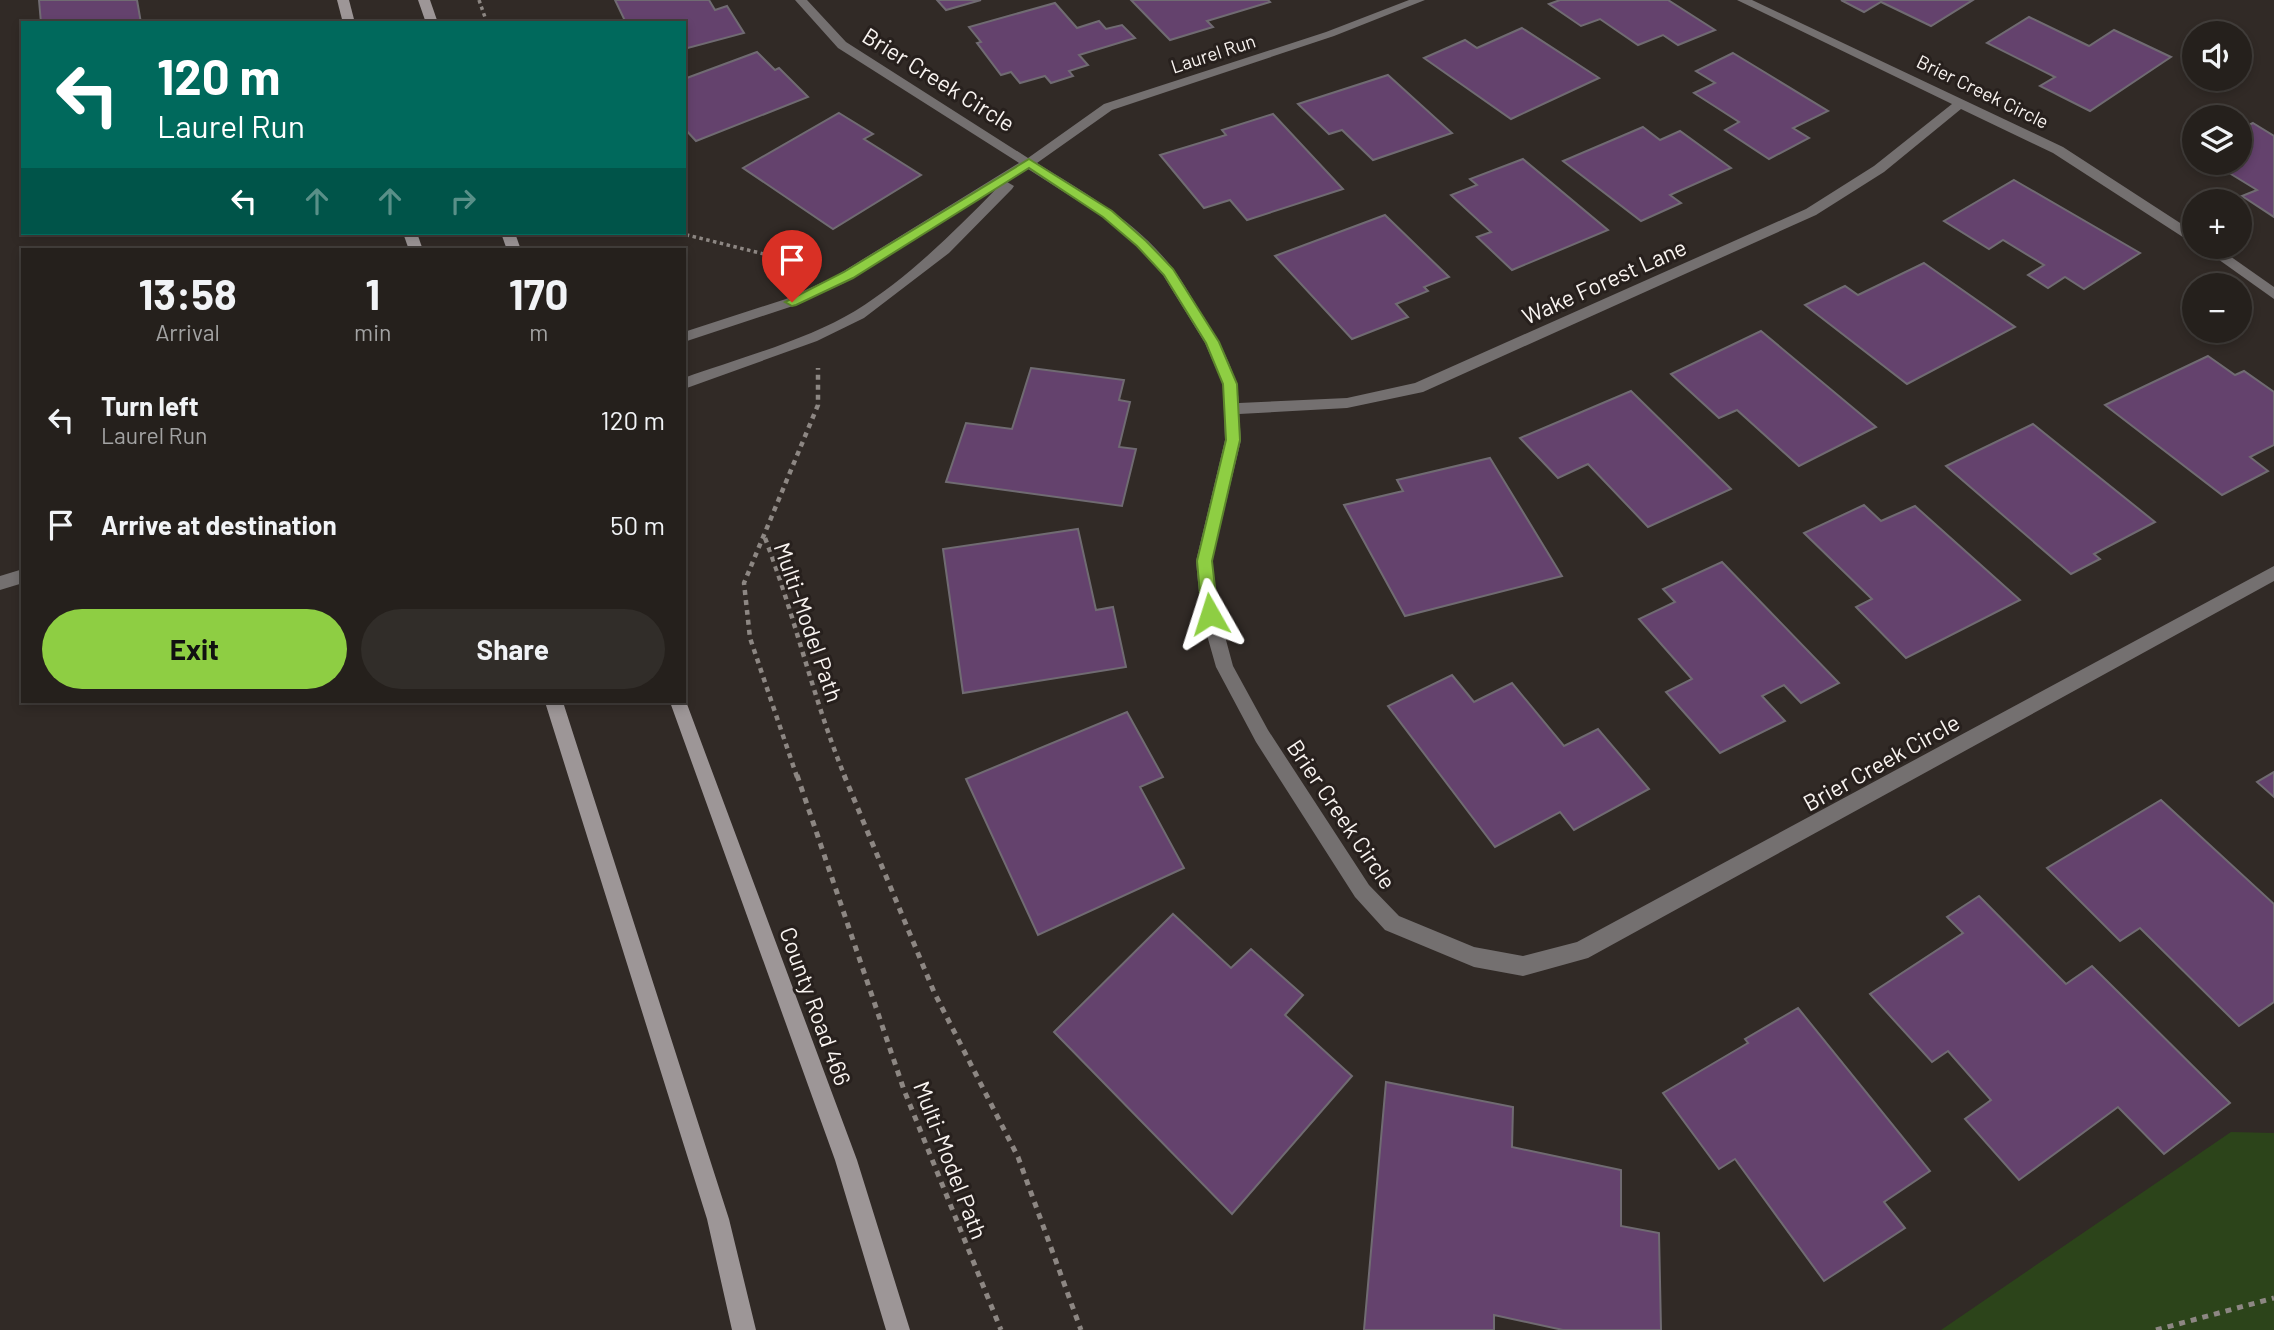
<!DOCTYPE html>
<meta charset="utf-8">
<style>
:root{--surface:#25201c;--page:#312d29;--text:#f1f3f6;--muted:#a3a3a3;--line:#423e3b;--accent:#8ece43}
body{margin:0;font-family:Barlow,sans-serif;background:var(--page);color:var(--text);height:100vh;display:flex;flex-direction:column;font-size:26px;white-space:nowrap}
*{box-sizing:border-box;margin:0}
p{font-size:23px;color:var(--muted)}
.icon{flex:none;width:38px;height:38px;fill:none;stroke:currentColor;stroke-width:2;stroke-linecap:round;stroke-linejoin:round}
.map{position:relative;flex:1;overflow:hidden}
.drawer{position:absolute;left:21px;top:248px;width:665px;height:455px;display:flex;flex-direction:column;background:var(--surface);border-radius:0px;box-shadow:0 4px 10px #0003,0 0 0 2px var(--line)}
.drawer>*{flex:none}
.top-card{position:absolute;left:21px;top:21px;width:665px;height:214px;border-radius:0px;box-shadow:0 4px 10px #0003,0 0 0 2px var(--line);background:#00695c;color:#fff;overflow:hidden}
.fabs{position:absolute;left:2182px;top:21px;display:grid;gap:14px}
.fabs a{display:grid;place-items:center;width:70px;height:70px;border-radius:50%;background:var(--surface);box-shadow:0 4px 10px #0003,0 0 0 2px var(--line);font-size:35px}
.pin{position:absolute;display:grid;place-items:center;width:60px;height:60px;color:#fff;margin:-72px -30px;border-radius:50% 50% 50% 0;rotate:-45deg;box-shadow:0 0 7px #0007}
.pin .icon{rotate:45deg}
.me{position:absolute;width:77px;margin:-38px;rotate:354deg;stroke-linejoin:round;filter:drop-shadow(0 0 5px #0008)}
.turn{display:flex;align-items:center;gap:24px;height:147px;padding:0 21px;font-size:32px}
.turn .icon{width:91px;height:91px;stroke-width:2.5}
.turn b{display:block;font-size:49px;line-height:60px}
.lanes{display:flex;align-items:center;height:66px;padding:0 21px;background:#0003;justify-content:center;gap:35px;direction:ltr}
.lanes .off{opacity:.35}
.eta{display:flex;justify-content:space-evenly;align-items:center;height:119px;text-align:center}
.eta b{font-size:42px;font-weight:700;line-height:49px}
.primary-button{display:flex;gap:14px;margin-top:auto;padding:14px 21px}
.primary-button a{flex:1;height:80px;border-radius:42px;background:var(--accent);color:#111;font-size:28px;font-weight:700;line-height:80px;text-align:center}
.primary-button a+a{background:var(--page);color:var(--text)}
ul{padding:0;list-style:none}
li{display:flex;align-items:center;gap:21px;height:105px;padding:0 21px}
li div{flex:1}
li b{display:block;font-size:26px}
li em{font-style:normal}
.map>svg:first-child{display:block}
</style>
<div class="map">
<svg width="2274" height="1330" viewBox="0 0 2274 1330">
<rect width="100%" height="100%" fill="#312a26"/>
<!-- green -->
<polygon fill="#2c441a" points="2231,1132 2274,1133 2274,1330 1941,1330"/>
<!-- building -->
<g fill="#64426d" stroke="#706b72" stroke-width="2">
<polygon points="39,0 137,0 141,23 41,23"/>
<polygon points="615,0 709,0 715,10 727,6 744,33 684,49 684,23 626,23"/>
<polygon points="937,0 981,0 946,10"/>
<polygon points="1131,0 1268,0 1270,2 1207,21 1213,27 1170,40"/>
<polygon points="1560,0 1668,0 1715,30 1678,45 1663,35 1638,45 1600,19 1581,26 1549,4"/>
<polygon points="1841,0 1973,0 1931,26 1881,2 1864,12"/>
<polygon points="1055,3 1077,28 1099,21 1106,29 1122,25 1135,38 1079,55 1088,65 1069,71 1073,76 1051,83 1045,76 1020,83 1011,72 1001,75 977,43 981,42 969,27"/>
<polygon points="2029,17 2089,46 2114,30 2171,57 2090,111 2040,86 2055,77 1987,43"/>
<polygon points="1522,28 1599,78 1511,119 1424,58 1465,40 1477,48"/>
<polygon points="757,52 775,70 779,68 808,97 696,141 684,128 684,79"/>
<polygon points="1733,53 1828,111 1793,128 1809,138 1769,159 1725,130 1739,122 1694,93 1715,83 1696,71"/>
<polygon points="1388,75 1452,133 1373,160 1342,130 1329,134 1298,104"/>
<polygon points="839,113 873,134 864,139 921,175 833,229 743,168"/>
<polygon points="1273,114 1343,189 1247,220 1230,200 1204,208 1160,155 1226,135 1222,130"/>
<polygon points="2253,123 2274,136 2274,217 2242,196 2257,190 2213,163 2240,163 2240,129"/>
<polygon points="1643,127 1660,140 1680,131 1731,168 1670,195 1681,203 1641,221 1563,161"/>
<polygon points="1523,159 1608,230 1512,270 1477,237 1491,232 1451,195 1477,185 1470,179"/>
<polygon points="2014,180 2140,253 2084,289 2065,277 2048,288 2028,275 2044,265 2003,240 1989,249 1944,221"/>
<polygon points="1385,215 1449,277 1424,287 1428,291 1396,304 1408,317 1352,339 1275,256"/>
<polygon points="1924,263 2015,327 1907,384 1805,305 1845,286 1858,295"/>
<polygon points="1761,331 1876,427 1799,466 1737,410 1719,418 1671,374"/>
<polygon points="2208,356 2235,375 2244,371 2274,392 2274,445 2250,457 2268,471 2222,495 2105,405"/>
<polygon points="1031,368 1124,380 1119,400 1130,402 1119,447 1136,449 1122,506 946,482 966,423 1012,429"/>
<polygon points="1631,391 1731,489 1648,527 1588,464 1558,478 1520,438"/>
<polygon points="2033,424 2155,522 2094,554 2100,559 2071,574 1946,466"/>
<polygon points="1490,458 1562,576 1405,616 1344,505 1403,491 1397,480"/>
<polygon points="1864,505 1881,521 1915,506 2020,600 1906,658 1856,607 1872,599 1804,533"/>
<polygon points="1078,529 1096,610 1113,607 1126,667 963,693 943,549"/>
<polygon points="1722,562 1839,683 1801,703 1784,685 1762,696 1785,721 1720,753 1666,692 1692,679 1639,619 1675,602 1663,589"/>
<polygon points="1452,675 1474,702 1512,683 1564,746 1598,729 1649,789 1574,830 1560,812 1495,847 1388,706"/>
<polygon points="1127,712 1163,777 1140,787 1184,868 1038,935 966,779"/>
<polygon points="2274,772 2274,797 2257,782"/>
<polygon points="2161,800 2274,904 2274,1002 2239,1026 2140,928 2120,941 2047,868"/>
<polygon points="1979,896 2066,984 2092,966 2230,1103 2164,1154 2118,1107 2019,1180 1965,1119 1991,1100 1948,1051 1932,1062 1870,994 1963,933 1947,917"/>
<polygon points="1173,914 1231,968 1251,949 1303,995 1285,1015 1352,1076 1232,1214 1054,1032"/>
<polygon points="1798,1008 1930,1171 1884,1202 1905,1228 1824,1281 1735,1159 1719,1169 1663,1093 1748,1043 1745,1039"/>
<polygon points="1386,1082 1513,1107 1512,1147 1621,1170 1621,1226 1659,1233 1661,1330 1563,1330 1494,1315 1494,1330 1364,1330"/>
</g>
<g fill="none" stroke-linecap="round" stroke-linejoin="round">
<!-- path-far2 -->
<g stroke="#8d8783" stroke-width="3.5" stroke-dasharray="3.5 3.5" stroke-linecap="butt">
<polyline points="479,0 487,23"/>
<polyline points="679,233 764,254 776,276"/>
</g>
<!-- path-far1 -->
<g stroke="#8d8783" stroke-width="4.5" stroke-dasharray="5 5" stroke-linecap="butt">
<path d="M765,538C795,616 813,699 845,777"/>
<polyline points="797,777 750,638 744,583 818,405 818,368"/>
</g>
<!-- path -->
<g stroke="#8d8783" stroke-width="5" stroke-dasharray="6 6" stroke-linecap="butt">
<polyline points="797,775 904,1090 1001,1330"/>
<polyline points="844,775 934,992 1018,1157 1081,1330"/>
<polyline points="2156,1330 2274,1298"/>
</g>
<!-- service -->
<polygon fill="#747070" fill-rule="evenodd" points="23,569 23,583 0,590 0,576"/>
<!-- minor -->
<g fill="#747070" fill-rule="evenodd">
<path d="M795,0H807L846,42L1028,158L1104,104L1326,32L1409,0H1425L1334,36L1112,110L1037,163C1086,194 1138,222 1173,269C1185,284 1194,303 1205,319C1221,345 1237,372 1239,403L1347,398L1415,383L1806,209L1874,166L1952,104L1737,0H1752L2063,147L2194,232V242L2189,241L2053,153L1961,109L1884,172L1816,215L1423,392L1347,408L1239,414L1241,440L1212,561L1219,614L1233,666L1268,730L1369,885L1399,916L1474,947L1523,956L1577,942L2274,566V581L1588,958L1523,976L1474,967L1385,930L1355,897L1256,742L1216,667L1201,614L1196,561L1225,440L1223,384L1205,343L1163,275L1137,246L1103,217L1028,169L1007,182L1014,186L1012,189L949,253L864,318L817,341L684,389V378C737,359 807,340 855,311C908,278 953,233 997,188L844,283L796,305L684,342V332L786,299L834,277L1019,163L838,48Z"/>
<polygon points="2201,247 2217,247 2274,287 2274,299"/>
</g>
<!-- secondary -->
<g fill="#9d9697" fill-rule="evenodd">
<polygon points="337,0 349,0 355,23 343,23"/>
<polygon points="418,0 430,0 438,23 426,23"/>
<polygon points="403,233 417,233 423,250 409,250"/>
<polygon points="501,233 515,233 521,250 507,250"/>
<polygon points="684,696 857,1160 910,1330 886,1330 835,1160 670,702 684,702"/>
<polygon points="545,702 563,702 729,1219 756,1330 732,1330 707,1219"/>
</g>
</g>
<!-- route -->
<polygon fill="#8ece43" stroke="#5c862c" stroke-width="2" points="1029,159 1112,211 1146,241 1173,269 1219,342 1237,384 1240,440 1212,561 1218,614 1215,619 1210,620 1202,614 1197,561 1226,440 1223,384 1206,343 1164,275 1137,246 1103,217 1029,168 853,278 796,305 792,306 785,302 844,272"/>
<g text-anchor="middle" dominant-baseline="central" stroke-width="6" stroke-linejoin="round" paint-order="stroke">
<!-- far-street labels -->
<g font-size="19" fill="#f9f4f1" stroke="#27201d">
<text transform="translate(1213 53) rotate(-18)">Laurel Run</text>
<text transform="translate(1983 91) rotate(26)">Brier Creek Circle</text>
</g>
<!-- street labels -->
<g font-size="23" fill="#f9f4f1" stroke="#27201d">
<text transform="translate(939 79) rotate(32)">Brier Creek Circle</text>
<text transform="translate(1604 281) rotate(-24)">Wake Forest Lane</text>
<text transform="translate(809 622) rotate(71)">Multi-Model Path</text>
<text transform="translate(1881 762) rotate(-29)">Brier Creek Circle</text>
<text transform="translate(1342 814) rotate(56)">Brier Creek Circle</text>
<text transform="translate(816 1006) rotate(70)">County Road 466</text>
<text transform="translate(951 1160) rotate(69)">Multi-Model Path</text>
</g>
</g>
</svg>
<div class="fabs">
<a><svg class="icon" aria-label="sound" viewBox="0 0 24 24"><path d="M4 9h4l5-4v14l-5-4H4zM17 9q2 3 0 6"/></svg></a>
<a><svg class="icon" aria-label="layers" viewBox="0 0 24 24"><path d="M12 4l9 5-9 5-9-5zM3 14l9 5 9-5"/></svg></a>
<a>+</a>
<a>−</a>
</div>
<div class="pin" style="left:792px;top:302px;background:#d93025"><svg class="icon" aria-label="arrive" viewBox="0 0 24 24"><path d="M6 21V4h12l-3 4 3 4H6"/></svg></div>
<svg class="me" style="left:1210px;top:614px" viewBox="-20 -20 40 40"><path d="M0-17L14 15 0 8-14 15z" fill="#8ece43" stroke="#fff" stroke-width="4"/></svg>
<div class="top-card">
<div class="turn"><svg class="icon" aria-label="left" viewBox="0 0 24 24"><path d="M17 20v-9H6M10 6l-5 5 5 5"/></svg><div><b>120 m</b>Laurel Run</div></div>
<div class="lanes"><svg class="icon" aria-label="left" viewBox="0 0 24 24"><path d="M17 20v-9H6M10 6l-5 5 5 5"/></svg><svg class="icon off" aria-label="ahead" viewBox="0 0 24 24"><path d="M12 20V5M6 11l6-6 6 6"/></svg><svg class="icon off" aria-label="ahead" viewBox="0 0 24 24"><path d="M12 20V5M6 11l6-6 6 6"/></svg><svg class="icon off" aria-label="right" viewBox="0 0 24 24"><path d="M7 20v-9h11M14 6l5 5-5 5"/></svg></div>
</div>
<section class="drawer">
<div class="eta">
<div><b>13:58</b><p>Arrival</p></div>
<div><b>1</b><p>min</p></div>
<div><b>170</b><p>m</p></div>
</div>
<ul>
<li><svg class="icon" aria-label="left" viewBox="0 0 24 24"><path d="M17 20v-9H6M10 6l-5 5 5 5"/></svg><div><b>Turn left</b><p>Laurel Run</p></div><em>120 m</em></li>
<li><svg class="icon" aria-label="arrive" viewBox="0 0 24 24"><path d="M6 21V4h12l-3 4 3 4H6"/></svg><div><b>Arrive at destination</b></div><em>50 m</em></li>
</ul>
<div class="primary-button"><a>Exit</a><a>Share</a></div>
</section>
</div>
